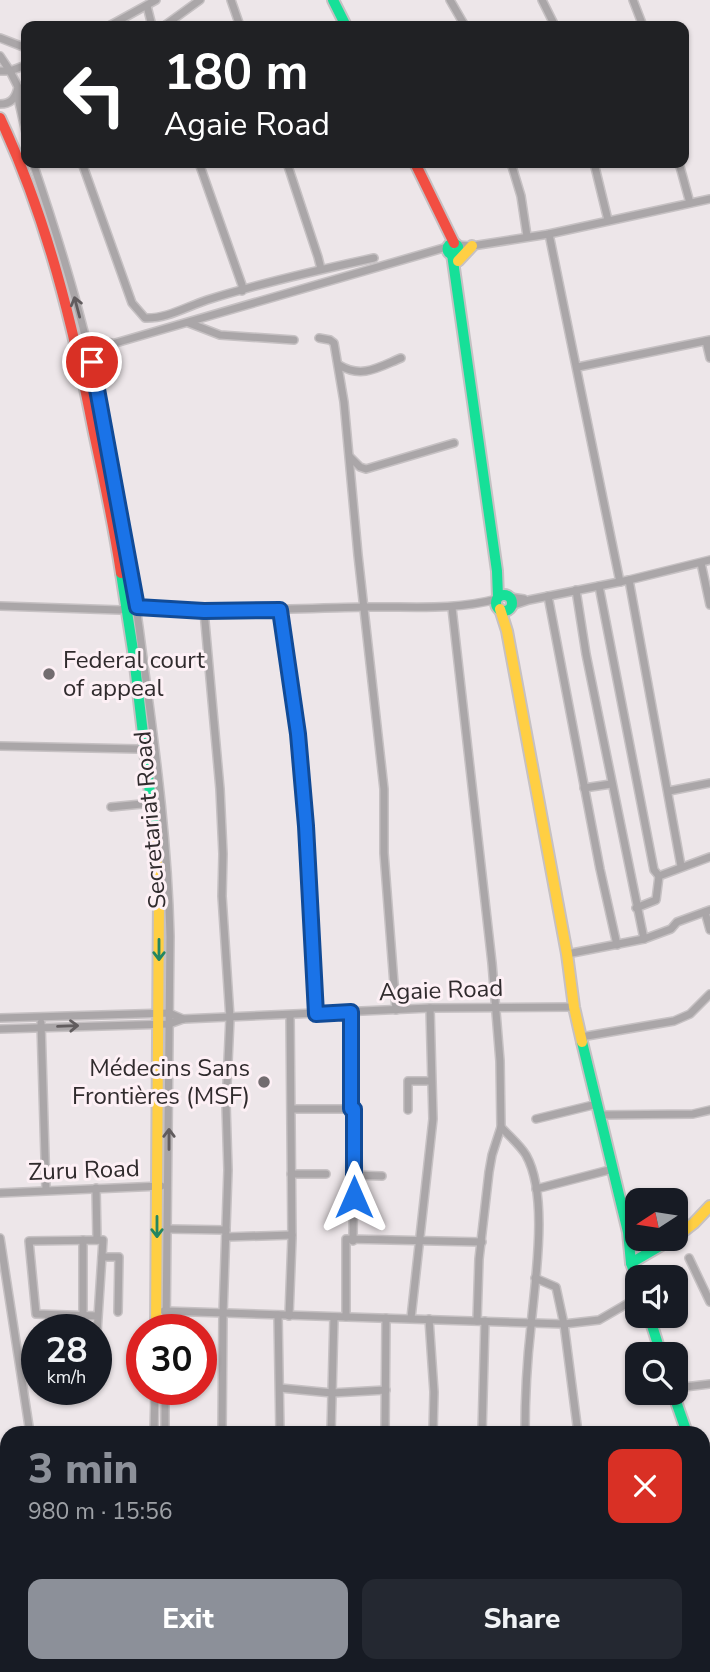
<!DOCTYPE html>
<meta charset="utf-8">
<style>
:root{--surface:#171b24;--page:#242831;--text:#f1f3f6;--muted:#9ea1a6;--accent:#8c9099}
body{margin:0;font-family:"Nunito Sans",sans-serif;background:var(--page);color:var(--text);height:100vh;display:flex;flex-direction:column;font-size:26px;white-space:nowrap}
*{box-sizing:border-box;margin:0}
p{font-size:23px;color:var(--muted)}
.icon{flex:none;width:38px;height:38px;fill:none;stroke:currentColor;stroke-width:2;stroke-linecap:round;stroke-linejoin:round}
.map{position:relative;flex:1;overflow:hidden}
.drawer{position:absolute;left:0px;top:1426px;width:710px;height:247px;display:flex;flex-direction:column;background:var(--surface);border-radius:21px 21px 0 0;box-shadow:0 2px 5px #0004}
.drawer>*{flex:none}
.hud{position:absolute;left:21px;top:21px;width:668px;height:147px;border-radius:14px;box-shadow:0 2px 5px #0004;background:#202124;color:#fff;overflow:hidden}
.needle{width:46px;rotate:258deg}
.tools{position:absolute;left:625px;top:1188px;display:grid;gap:14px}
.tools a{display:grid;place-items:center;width:63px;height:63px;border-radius:14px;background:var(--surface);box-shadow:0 2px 5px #0004;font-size:35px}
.speed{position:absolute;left:21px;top:1314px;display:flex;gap:14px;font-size:35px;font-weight:700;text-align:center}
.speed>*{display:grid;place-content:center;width:91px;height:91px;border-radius:50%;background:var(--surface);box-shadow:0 2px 5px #0004;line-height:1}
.speed small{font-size:18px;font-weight:400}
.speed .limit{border:10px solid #d22;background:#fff;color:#111}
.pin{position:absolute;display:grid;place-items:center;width:60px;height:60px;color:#fff;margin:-30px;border:4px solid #fff;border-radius:50%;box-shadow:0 2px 7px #0007}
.me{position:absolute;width:77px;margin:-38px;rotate:0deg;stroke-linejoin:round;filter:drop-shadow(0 0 5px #0008)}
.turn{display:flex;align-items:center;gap:24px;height:147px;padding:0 28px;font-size:32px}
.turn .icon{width:91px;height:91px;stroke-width:2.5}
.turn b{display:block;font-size:49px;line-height:60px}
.round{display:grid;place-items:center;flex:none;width:74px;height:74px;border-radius:14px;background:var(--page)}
.headline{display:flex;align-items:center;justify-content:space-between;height:119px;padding:0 28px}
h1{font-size:42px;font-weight:800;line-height:52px;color:var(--accent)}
.primary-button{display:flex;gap:14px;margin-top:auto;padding:14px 28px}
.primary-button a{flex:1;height:80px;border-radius:14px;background:var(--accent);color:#fff;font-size:28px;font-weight:800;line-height:80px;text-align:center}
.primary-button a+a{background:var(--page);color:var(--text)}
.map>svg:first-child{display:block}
</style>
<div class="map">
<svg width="710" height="1672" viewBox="0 0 710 1672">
<rect width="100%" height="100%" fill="#ede6e9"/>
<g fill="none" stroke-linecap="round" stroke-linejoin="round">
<defs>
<g id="street">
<polyline points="231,0 240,26"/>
<polyline points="450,0 465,26"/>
<polyline points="542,0 555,26"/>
<polyline points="633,0 643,26"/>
<polyline points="147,6 152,26"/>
<polyline points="109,26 156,0"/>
<polyline points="164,26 200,0"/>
<polyline points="0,38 26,48"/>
<polyline points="0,56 10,71 26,65"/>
<path d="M0,71H10L18,87C16,98 11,104 0,104"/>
<polyline points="26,84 17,94 26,133"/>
<path d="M33,163C55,228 76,294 91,361C115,464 132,569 145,673C157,761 168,848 170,936L166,1330"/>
<path d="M82,163L132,303L145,318C166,319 186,307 207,300C261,283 318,270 374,258"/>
<polyline points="199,163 242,285 242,291"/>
<polyline points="287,163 318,257 321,269"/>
<polyline points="511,163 521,196 527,236"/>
<polyline points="594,163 608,220"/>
<polyline points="679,163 690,203"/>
<polyline points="549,234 620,582"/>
<polyline points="457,245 472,246 549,234 710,199"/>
<polyline points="189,323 220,335 294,340"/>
<polyline points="85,338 111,343"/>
<polyline points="319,338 330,340 334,343 344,402 358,555 384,789 384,853 396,1010"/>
<polyline points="706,341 710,358"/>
<polyline points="92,362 98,354 112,344 447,247"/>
<path d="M339,365C362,379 379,367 401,358"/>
<polyline points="578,367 710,340"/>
<polyline points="350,457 360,467 366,469 454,443"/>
<polyline points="701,563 710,605"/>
<polyline points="629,580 681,866"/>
<polyline points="599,586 654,870 659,876"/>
<polyline points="576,590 586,654 644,939"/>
<polyline points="548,596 600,869 617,945"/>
<polyline points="510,597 524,599"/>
<polyline points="0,606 120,610 127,607"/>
<polyline points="511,606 529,600 629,580 710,560"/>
<path d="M137,607C213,612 287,609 363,607C409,606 452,611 497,599"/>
<polyline points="452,608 492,963 500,1061 501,1127 492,1155 489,1172 479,1259 477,1321"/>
<polyline points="280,610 298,734 306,826 315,1014"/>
<polyline points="204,611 220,789 223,854 222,896 230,1018 226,1105 228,1170 223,1314 222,1433"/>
<polyline points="0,746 138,749 147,748"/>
<polyline points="584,788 611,784"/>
<polyline points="669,791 710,783"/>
<polyline points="111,807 152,803"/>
<polyline points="636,908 656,900 659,876 710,857"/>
<polyline points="705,912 710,930"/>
<polyline points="567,954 644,939 671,929 677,922 710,910"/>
<polyline points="351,1012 351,1109"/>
<polyline points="0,1018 169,1013 183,1019"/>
<polyline points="41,1023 46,1190"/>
<polyline points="0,1029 169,1024 183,1019 430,1008 574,1007"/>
<polyline points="581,1037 674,1021 690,1014 710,994"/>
<polyline points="292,1109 354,1109 353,1241"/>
<polyline points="408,1110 408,1081 431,1081"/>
<polyline points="600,1115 693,1114 710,1110"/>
<polyline points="536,1119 597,1104"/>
<path d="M501,1127C509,1136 520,1145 526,1155C549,1196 535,1280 531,1326C527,1361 525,1397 525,1433"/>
<polyline points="291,1174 326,1174"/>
<polyline points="354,1175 382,1176"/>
<polyline points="96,1188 97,1240"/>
<polyline points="536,1189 613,1169"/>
<polyline points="0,1193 161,1186"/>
<polyline points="168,1229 226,1230"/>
<polyline points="226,1237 292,1235"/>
<polyline points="0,1238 30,1433"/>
<polyline points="83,1240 83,1315"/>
<polyline points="102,1257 119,1257 118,1312"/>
<polyline points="689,1258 710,1302"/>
<polyline points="535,1278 556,1287 564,1324 578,1433"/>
<polyline points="164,1311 564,1324 599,1320 637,1298"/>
<polyline points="278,1315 280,1433"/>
<polyline points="289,1316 292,1238 290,1015"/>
<polyline points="346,1317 346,1239 482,1242"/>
<polyline points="411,1318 433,1119 430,1008"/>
<polyline points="429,1319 434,1392 433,1433"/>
<polyline points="48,1330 49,1315"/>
<polyline points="96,1348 103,1240 29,1241 36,1314 98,1316"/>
<polyline points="280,1388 332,1393 386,1390"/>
<polyline points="676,1388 710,1384"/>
<polyline points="154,1433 155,1390"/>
<polyline points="165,1433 165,1390"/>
<polyline points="331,1433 334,1317"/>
<polyline points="385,1433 386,1318"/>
<polyline points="482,1433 485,1321"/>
<polyline points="704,1450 710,1447"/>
<polyline points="0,1458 7,1457"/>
<polyline points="704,1597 710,1595"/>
<polyline points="426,1666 426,1672"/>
<polyline points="519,1666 656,1666"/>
<polyline points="663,1666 664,1672"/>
<polyline points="153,1672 153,1666"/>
<polyline points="162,1672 163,1666"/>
<polyline points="247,1672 248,1666"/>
<polyline points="328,1672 329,1666"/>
<polyline points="403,1672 404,1666"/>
<polyline points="482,1672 482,1666"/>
</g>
<g id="fast">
<polyline points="333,0 346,26"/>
<circle cx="453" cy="249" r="5.5"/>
<polyline points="452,254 497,571 498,597"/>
<polyline points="121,573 134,657 155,836"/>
<circle cx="504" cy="603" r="8"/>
<polyline points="582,1042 628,1232 631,1263 637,1280"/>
<polyline points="631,1263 672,1239"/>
<polyline points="649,1316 661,1354"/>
<polyline points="673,1393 687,1433"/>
<polyline points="704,1493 710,1517"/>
</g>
<g id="slow">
<polyline points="458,261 472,246"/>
<polyline points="500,609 507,631 567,954 574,1007 582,1042"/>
<polyline points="155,836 159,896 156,1330"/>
<polyline points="676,1237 694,1223 710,1206"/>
</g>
<g id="jam">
<path d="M0,118C47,218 73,325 94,433C104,479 114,526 121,573"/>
<polyline points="415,163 454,243"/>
</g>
</defs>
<!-- street casing -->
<use href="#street" stroke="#c6c1c3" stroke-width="10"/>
<!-- fast casing -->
<use href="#fast" stroke="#c6c1c3" stroke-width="14"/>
<!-- slow casing -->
<use href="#slow" stroke="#c6c1c3" stroke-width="14"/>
<!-- jam casing -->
<use href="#jam" stroke="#c6c1c3" stroke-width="14"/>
<!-- street -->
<use href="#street" stroke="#aaa6a8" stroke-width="7"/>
<!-- fast -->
<use href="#fast" stroke="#16e098" stroke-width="10"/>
<!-- slow -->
<use href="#slow" stroke="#ffcf43" stroke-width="10"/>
<!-- jam -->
<use href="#jam" stroke="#f24e42" stroke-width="10"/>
</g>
<!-- one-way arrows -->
<defs><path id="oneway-shaft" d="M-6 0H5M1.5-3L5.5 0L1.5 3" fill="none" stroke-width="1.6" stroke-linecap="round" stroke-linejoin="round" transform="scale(1.75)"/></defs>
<g stroke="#615c5e">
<use href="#oneway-shaft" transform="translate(77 307) rotate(-105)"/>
<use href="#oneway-shaft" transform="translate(68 1026) rotate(-2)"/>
<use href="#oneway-shaft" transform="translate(169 1139) rotate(-90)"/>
</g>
<g stroke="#238662">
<use href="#oneway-shaft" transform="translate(159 950) rotate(90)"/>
<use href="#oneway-shaft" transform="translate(157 1227) rotate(90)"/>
</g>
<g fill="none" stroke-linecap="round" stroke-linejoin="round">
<defs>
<polyline id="route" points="92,362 137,607 204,611 280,610 298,734 306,826 316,1014 351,1012 351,1109 354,1109 354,1197"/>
</defs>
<!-- route casing -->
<use href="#route" stroke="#114b97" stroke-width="18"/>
<!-- route -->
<use href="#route" stroke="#1a73e8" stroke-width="12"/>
</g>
<!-- markers -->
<g fill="#726c6f" stroke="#fdf0f5" stroke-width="2.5">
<circle cx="49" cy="674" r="7"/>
<circle cx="264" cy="1082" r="7"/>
</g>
<g text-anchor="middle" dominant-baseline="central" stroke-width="6" stroke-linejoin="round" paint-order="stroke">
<!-- poi labels -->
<g font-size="24" fill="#302b2d" stroke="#fdf0f5" text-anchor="start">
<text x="63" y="660">Federal court<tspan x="63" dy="28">of appeal</tspan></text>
<text x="250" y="1068" text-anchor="end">Médecins Sans<tspan x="250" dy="28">Frontières (MSF)</tspan></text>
</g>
<!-- street labels -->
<g font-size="24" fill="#302b2d" stroke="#fdf0f5">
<text transform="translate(150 820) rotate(-95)">Secretariat Road</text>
<text transform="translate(441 990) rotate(-2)">Agaie Road</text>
<text transform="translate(84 1170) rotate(-2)">Zuru Road</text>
</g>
</g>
</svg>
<div class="tools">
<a><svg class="needle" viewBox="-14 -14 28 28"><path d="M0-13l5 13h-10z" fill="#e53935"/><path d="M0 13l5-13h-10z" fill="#9ea1a6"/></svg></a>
<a><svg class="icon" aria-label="sound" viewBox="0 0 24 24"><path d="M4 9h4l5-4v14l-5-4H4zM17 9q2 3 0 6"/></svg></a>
<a><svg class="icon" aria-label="search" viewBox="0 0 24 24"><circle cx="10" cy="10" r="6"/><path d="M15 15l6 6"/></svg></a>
</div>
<div class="speed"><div>28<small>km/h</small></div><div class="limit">30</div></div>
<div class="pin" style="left:92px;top:362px;background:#d93025"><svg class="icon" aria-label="arrive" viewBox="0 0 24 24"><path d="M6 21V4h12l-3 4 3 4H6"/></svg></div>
<svg class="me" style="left:354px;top:1197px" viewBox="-20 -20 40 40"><path d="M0-17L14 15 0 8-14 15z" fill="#1a73e8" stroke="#fff" stroke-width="4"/></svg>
<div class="hud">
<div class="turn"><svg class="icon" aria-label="left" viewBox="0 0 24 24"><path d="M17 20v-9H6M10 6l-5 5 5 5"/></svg><div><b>180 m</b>Agaie Road</div></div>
</div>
<section class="drawer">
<div class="headline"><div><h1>3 min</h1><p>980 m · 15:56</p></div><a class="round" style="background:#d93025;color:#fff"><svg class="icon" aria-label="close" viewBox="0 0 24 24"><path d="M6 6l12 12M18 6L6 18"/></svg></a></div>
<div class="primary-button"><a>Exit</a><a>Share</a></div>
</section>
</div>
